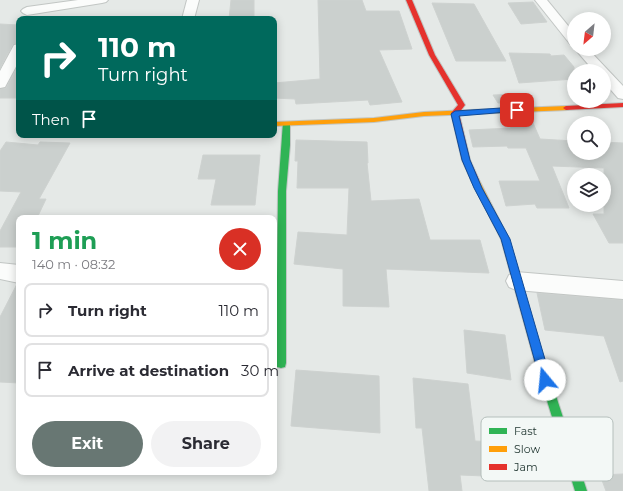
<!DOCTYPE html>
<meta charset="utf-8">
<style>
:root{--surface:#fff;--page:#f2f2f3;--text:#2b2b33;--muted:#7c7c81;--line:#e1e1e2;--accent:#687773}
body{margin:0;font-family:Montserrat,sans-serif;background:var(--page);color:var(--text);height:100vh;display:flex;flex-direction:column;font-size:15px;white-space:nowrap}
*{box-sizing:border-box;margin:0}
p{font-size:13px;color:var(--muted)}
.icon{flex:none;width:22px;height:22px;fill:none;stroke:currentColor;stroke-width:2;stroke-linecap:round;stroke-linejoin:round}
.map{position:relative;flex:1;overflow:hidden}
.drawer{position:absolute;left:16px;top:215px;width:261px;height:260px;display:flex;flex-direction:column;background:var(--surface);border-radius:8px;box-shadow:0 2px 10px #0003}
.drawer>*{flex:none}
.top-card{position:absolute;left:16px;top:16px;width:261px;height:122px;border-radius:8px;box-shadow:0 2px 10px #0003;background:#00695c;color:#fff;overflow:hidden}
.needle{width:26px;rotate:208deg}
.tools{position:absolute;left:567px;top:12px;display:grid;gap:8px}
.tools a{display:grid;place-items:center;width:44px;height:44px;border-radius:50%;background:var(--surface);box-shadow:0 2px 10px #0003;font-size:20px}
.pin{position:absolute;display:grid;place-items:center;width:34px;height:34px;color:#fff;margin:-17px;border-radius:8px;box-shadow:0 2px 6px #0006}
.me{position:absolute;width:44px;margin:-22px;rotate:343deg;stroke-linejoin:round;filter:drop-shadow(0 0 3px #0008)}
.turn{display:flex;align-items:center;gap:14px;height:84px;padding:0 16px;font-size:18px}
.turn .icon{width:52px;height:52px;stroke-width:2.5}
.turn b{display:block;font-size:28px;line-height:34px}
.then{display:flex;align-items:center;height:38px;padding:0 16px;background:#0003;gap:8px;font-size:15px}
.round{display:grid;place-items:center;flex:none;width:42px;height:42px;border-radius:21px;background:var(--page)}
.headline{display:flex;align-items:center;justify-content:space-between;height:68px;padding:0 16px}
h1{font-size:24px;font-weight:700;line-height:30px;color:#1e9e55}
.action{display:flex;gap:8px;margin-top:auto;padding:8px 16px}
.action a{flex:1;height:46px;border-radius:24px;background:var(--accent);color:#fff;font-size:16px;font-weight:700;line-height:46px;text-align:center}
.action a+a{background:var(--page);color:var(--text)}
ul{padding:0;list-style:none}
li{display:flex;align-items:center;gap:12px;height:54px;margin:0 8px 6px;padding:0 8px;border:2px solid var(--line);border-radius:8px}
li div{flex:1}
li b{display:block;font-size:15px}
li em{font-style:normal}
.map>svg:first-child{display:block}
</style>
<div class="map">
<svg width="623" height="491" viewBox="0 0 623 491">
<rect width="100%" height="100%" fill="#e5e9e7"/>
<!-- building -->
<g fill="#cbd0ce" stroke="#ced2d0">
<polygon points="231,0 254,0 254,19 229,19"/>
<polygon points="318,0 362,0 366,11 399,11 412,49 379,50 402,102 370,105 368,100 296,104 295,99 274,98 274,83 320,79"/>
<polygon points="533,2 547,22 521,24 508,3"/>
<polygon points="432,3 474,4 506,61 456,61"/>
<polygon points="0,24 19,25 19,43 13,44 0,68"/>
<polygon points="509,53 550,54 551,56 564,55 574,67 574,79 519,83"/>
<polygon points="19,64 19,98 0,98 0,89 6,88"/>
<polygon points="519,94 523,102 498,103 493,95"/>
<polygon points="530,116 540,139 574,141 574,153 604,153 604,142 623,143 623,243 609,243 593,214 604,214 604,168 552,166 569,208 537,208 535,204 506,206 499,181 540,181 526,148 508,148 507,146 473,147 469,130 511,128 505,117"/>
<polygon points="296,140 367,142 368,163 367,163 371,201 419,199 430,240 480,240 489,273 386,269 389,307 343,306 343,269 294,264 298,232 347,235 349,188 297,188 298,161 295,161"/>
<polygon points="6,142 38,145 40,142 70,143 39,199 46,199 37,218 19,218 19,247 0,247 0,231 21,192 0,191 0,151"/>
<polygon points="203,155 260,155 255,205 211,205 216,179 198,179"/>
<polygon points="17,284 19,284 19,383 0,382 0,317"/>
<polygon points="537,293 623,300 623,381 620,382 604,336 545,330"/>
<polygon points="464,330 505,335 511,380 467,373"/>
<polygon points="296,370 379,376 380,433 291,426"/>
<polygon points="413,378 468,384 475,441 548,444 557,479 460,475 462,491 429,491 422,428 416,428"/>
<polygon points="623,474 623,491 606,491 600,475"/>
</g>
<g fill="none" stroke-linecap="round" stroke-linejoin="round">
<defs>
<g id="street">
<polygon points="78,0 108,0 106,2 102,3 27,15 23,13 21,11 23,9 27,7"/>
<polygon points="187,0 199,0 194,19 182,19"/>
<polygon points="535,0 547,0 574,33 574,45 570,44"/>
<polygon points="19,44 19,61 5,87 0,88 0,71 14,45"/>
<polygon points="575,49 588,49 623,86 623,99 618,98 604,82 604,71 594,71"/>
<polygon points="0,263 19,265 19,283 0,279"/>
<polygon points="516,272 623,281 623,299 516,290 509,287 506,281 509,275"/>
</g>
<g id="fast">
<polygon points="283,122 289,122 290,124 290,145 286,191 286,363 285,367 281,368 277,367 276,363 278,191"/>
<polygon points="539,354 543,355 544,359 587,491 575,491 534,359 535,355"/>
</g>
<g id="slow">
<polygon points="566,106 568,106 568,110 424,116 374,122 274,126 274,122 374,118 424,112"/>
<polygon points="475,177 479,180 509,239 544,359 543,363 539,364 535,363 534,359 501,239 471,180"/>
</g>
<g id="jam">
<polygon points="406,0 412,0 435,55 465,105 459,113 470,160 479,180 478,182 472,182 462,160 451,113 458,105 429,55"/>
<polygon points="623,103 623,107 566,110 563,108 566,106"/>
</g>
</defs>
<!-- street casing -->
<use href="#street" stroke="#c2c6c4" stroke-width="2"/>
<!-- fast casing -->
<use href="#fast" stroke="#c1c6c4" stroke-width="2"/>
<!-- slow casing -->
<use href="#slow" stroke="#c1c6c4" stroke-width="2"/>
<!-- jam casing -->
<use href="#jam" stroke="#c1c6c4" stroke-width="2"/>
<!-- street -->
<use href="#street" fill="#fbfcfb" fill-rule="evenodd"/>
<!-- fast -->
<use href="#fast" fill="#30b455" fill-rule="evenodd"/>
<!-- slow -->
<use href="#slow" fill="#ff9f0a" fill-rule="evenodd"/>
<!-- jam -->
<use href="#jam" fill="#e5322d" fill-rule="evenodd"/>
</g>
<!-- route -->
<polygon fill="#1a73e8" stroke="#114b97" points="517,107 520,108 520,111 459,116 470,160 482,188 510,239 551,380 549,383 545,385 541,383 540,380 501,239 474,188 462,160 451,114 455,111"/>
<!-- legend -->
<rect x="481" y="417" width="132" height="64" rx="6" fill="#f3f8f6" stroke="#b5bfbc" stroke-width="1"/>
<rect x="489" y="428" width="18" height="6" fill="#30b455"/>
<rect x="489" y="446" width="18" height="6" fill="#ff9f0a"/>
<rect x="489" y="464" width="18" height="6" fill="#e5322d"/>
<g font-size="11" fill="#253a35">
<text x="514" y="435">Fast</text>
<text x="514" y="453">Slow</text>
<text x="514" y="471">Jam</text>
</g>
</svg>
<div class="tools">
<a><svg class="needle" viewBox="-14 -14 28 28"><path d="M0-13l5 13h-10z" fill="#e53935"/><path d="M0 13l5-13h-10z" fill="#7c7c81"/></svg></a>
<a><svg class="icon" aria-label="sound" viewBox="0 0 24 24"><path d="M4 9h4l5-4v14l-5-4H4zM17 9q2 3 0 6"/></svg></a>
<a><svg class="icon" aria-label="search" viewBox="0 0 24 24"><circle cx="10" cy="10" r="6"/><path d="M15 15l6 6"/></svg></a>
<a><svg class="icon" aria-label="layers" viewBox="0 0 24 24"><path d="M12 4l9 5-9 5-9-5zM3 14l9 5 9-5"/></svg></a>
</div>
<div class="pin" style="left:517px;top:110px;background:#d93025"><svg class="icon" aria-label="arrive" viewBox="0 0 24 24"><path d="M6 21V4h12l-3 4 3 4H6"/></svg></div>
<svg class="me" style="left:545px;top:380px" viewBox="-20 -20 40 40"><circle r="19" fill="#fff"/><path d="M0-13L10 11 0 6-10 11z" fill="#1a73e8"/></svg>
<div class="top-card">
<div class="turn"><svg class="icon" aria-label="right" viewBox="0 0 24 24"><path d="M7 20v-9h11M14 6l5 5-5 5"/></svg><div><b>110 m</b>Turn right</div></div>
<div class="then">Then<svg class="icon" aria-label="arrive" viewBox="0 0 24 24"><path d="M6 21V4h12l-3 4 3 4H6"/></svg></div>
</div>
<section class="drawer">
<div class="headline"><div><h1>1 min</h1><p>140 m · 08:32</p></div><a class="round" style="background:#d93025;color:#fff"><svg class="icon" aria-label="close" viewBox="0 0 24 24"><path d="M6 6l12 12M18 6L6 18"/></svg></a></div>
<ul>
<li><svg class="icon" aria-label="right" viewBox="0 0 24 24"><path d="M7 20v-9h11M14 6l5 5-5 5"/></svg><div><b>Turn right</b></div><em>110 m</em></li>
<li><svg class="icon" aria-label="arrive" viewBox="0 0 24 24"><path d="M6 21V4h12l-3 4 3 4H6"/></svg><div><b>Arrive at destination</b></div><em>30 m</em></li>
</ul>
<div class="action"><a>Exit</a><a>Share</a></div>
</section>
</div>
